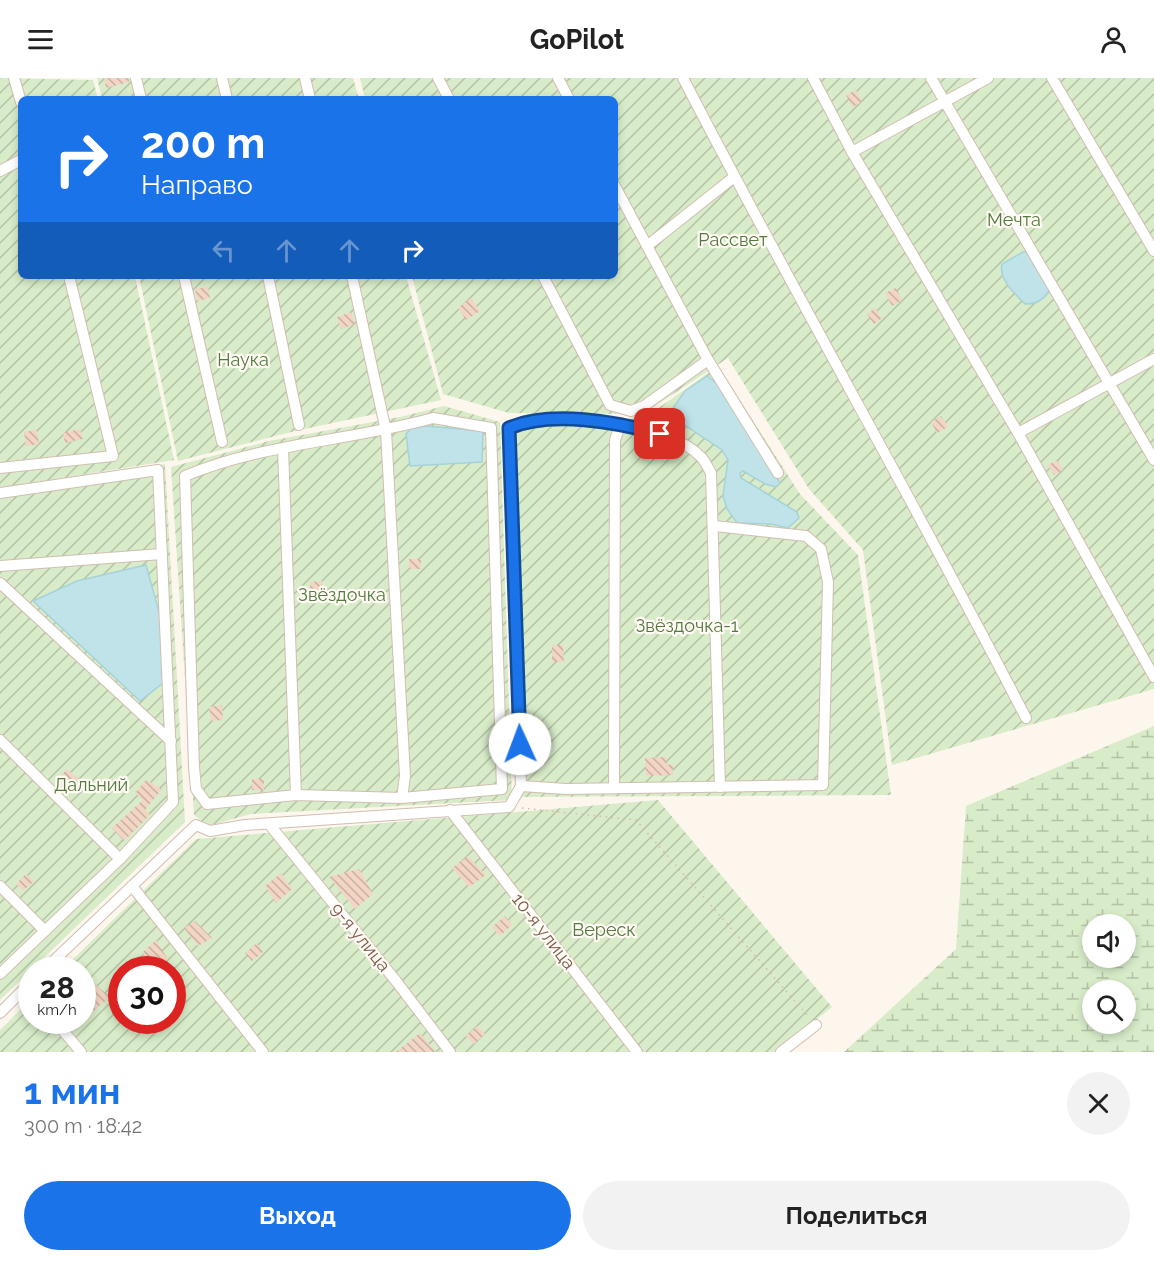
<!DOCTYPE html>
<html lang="ru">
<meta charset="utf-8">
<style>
:root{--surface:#fff;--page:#f2f2f2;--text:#222;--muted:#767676;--accent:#1a73e8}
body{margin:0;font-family:Raleway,sans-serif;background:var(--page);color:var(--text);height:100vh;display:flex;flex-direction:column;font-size:22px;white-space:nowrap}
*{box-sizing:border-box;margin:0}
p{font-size:20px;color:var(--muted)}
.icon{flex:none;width:33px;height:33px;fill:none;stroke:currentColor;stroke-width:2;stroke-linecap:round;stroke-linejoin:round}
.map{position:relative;height:974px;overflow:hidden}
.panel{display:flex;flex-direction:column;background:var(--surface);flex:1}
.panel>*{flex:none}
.top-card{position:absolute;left:18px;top:18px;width:600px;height:183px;border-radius:9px;box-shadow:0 3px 9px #0003;background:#1a73e8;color:#fff;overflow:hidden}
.controls{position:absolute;left:1082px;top:836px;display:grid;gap:12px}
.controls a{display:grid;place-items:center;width:54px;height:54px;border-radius:50%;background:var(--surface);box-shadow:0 3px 9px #0003;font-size:30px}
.speed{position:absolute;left:18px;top:878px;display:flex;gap:12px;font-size:30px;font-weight:700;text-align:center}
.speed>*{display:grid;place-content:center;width:78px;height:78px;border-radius:50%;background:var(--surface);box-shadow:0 3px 9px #0003;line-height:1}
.speed small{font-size:15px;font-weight:400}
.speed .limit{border:9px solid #d22;background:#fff;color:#111}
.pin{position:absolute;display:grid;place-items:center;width:51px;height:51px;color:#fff;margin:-26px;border-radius:12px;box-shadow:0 3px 9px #0006}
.me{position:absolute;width:66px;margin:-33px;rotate:358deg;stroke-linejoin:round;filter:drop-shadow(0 0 4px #0008)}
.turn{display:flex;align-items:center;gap:21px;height:126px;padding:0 24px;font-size:27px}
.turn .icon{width:78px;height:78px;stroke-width:2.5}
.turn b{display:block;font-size:42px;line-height:51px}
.lanes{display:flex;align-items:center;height:57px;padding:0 24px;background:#0003;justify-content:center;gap:30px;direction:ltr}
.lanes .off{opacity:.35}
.round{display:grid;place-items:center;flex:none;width:63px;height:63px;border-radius:32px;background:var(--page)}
.summary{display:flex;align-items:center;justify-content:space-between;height:102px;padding:0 24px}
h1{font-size:36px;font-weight:700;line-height:45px;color:var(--accent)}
.cta{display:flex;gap:12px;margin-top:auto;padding:12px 24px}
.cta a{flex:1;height:69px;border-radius:36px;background:var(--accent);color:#fff;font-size:24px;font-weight:700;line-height:69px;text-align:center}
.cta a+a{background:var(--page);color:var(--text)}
header{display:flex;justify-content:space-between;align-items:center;height:78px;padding:0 24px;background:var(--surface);font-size:27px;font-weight:700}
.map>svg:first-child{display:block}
</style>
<header><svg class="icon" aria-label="menu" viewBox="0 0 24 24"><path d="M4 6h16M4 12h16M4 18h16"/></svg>GoPilot<svg class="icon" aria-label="person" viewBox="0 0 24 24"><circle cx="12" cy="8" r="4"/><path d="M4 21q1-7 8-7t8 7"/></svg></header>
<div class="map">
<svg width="1154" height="974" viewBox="0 0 1154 974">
<defs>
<pattern id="wetland-marsh" width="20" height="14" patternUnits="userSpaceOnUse" patternTransform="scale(1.5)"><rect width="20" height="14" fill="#d8ecc9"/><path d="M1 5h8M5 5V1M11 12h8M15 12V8" fill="none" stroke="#b4c2a5"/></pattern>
<pattern id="garden-furrows" width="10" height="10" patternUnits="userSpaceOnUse" patternTransform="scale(1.5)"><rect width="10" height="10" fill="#d8ecc9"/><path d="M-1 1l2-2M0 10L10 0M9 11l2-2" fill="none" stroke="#b4c2a5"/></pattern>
<pattern id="building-back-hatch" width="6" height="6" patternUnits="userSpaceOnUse" patternTransform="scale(1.5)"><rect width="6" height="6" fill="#f3d5c3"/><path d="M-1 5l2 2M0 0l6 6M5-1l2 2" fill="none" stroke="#cab0a1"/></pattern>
</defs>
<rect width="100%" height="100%" fill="#fdf6ec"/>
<!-- wetland -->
<path fill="url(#wetland-marsh)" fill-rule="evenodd" d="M1154,648V974H844L956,871L966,728ZM1092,846H1125V879H1092ZM1092,912H1125V945H1092Z"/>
<!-- garden -->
<g fill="url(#garden-furrows)" fill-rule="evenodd">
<polygon points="0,0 93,2 98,21 21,21 21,198 135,198 174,382 0,410"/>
<polygon points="97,0 353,0 359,21 102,21"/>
<polygon points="360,0 1154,0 1154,611 892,687 863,472 809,411 728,280 643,336 509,335 443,316 412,198 615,198 615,21 365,21"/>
<polygon points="139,198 406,198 441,322 295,353 178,383"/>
<polygon points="718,288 800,416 858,477 891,717 519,719 508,345 524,339 643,341"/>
<polygon points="444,328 500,344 512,722 251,736 208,748 194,737 171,389 269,363 400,339"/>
<polygon points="165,386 185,744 0,922 0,416"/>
<path d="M658,722L832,929L776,974H0V952L31,921L32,942H82V891H63L196,761ZM122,891H172V942H122Z"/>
</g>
<!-- water -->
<g fill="#bfe3e8" stroke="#a5d3da" stroke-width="1.5">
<path d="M1023,174H1029L1050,212C1044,221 1036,227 1025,226C1015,216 998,201 1002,186Z"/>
<polygon points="707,298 720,308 780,405 776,409 765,406 743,393 740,395 741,400 797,434 799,440 788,450 771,446 737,445 727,431 723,418 728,382 722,372 671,338 671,333 685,313"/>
<polygon points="414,347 483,353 482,384 410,388 406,356"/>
<polygon points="146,487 165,556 163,605 140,623 33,523 77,503"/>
</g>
<!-- building -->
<g fill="url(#building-back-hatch)">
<polygon points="104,0 129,0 129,4 106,10"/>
<polygon points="856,12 862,24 852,29 846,17"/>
<polygon points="208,209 210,220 197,223 195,211"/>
<polygon points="896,210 902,222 892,228 885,215"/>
<polygon points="471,220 480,233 466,242 458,230"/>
<polygon points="875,230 882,240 874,246 867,236"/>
<polygon points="351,234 355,246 341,251 337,239"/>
<polygon points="941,338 948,349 937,355 931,344"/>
<polygon points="80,351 83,361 65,365 63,355"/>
<polygon points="37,352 39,366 26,368 24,354"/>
<polygon points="1057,382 1063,392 1054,397 1048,387"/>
<rect x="409" y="481" width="12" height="10"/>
<polygon points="322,503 322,514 310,514 310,504"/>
<polygon points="552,567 563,567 564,584 552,584"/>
<polygon points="222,627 223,642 211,643 209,629"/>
<polygon points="666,679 667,687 673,686 673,697 646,698 645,680"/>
<polygon points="67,691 79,701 69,712 58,701"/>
<rect x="252" y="701" width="12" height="11"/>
<polygon points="146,702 162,711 145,732 150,737 124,763 112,750 143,722 135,715"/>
<polygon points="468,778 486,797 469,809 452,790"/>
<polygon points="359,791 373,816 355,831 329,799"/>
<polygon points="281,795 292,811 276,825 265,808"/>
<polygon points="26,796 34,803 23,813 16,806"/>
<polygon points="505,838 512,847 500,858 492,849"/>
<polygon points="195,843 212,860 198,868 184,850"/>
<polygon points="156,862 168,881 157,891 142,875"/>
<polygon points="257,865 263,874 252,883 245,875"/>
<polygon points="90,902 110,919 82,943 82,909"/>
<polygon points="477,948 485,956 474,966 466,958"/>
<polygon points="420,955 436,974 396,974"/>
</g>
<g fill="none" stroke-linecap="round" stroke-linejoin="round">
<defs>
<g id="minor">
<polyline points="14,0 21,24"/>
<polyline points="136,0 141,21"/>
<polyline points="222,0 227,21"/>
<polyline points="305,0 310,21"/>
<polyline points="438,0 449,21"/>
<polyline points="558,0 569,21"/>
<path d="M683,0C794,215 915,425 1026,640"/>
<polyline points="813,0 852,74 1018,355 1154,599"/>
<polyline points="931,0 1154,382"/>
<polyline points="1052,0 1154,173"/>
<polyline points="852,74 988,0"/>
<polyline points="0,93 21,82"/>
<polyline points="615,108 708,282 778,395"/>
<polyline points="647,168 734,99"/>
<polyline points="184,198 222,364"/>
<polyline points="268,198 299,347"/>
<polyline points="352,198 386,353 405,698 402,720"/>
<polyline points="543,198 610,327 631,333 644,328 708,282"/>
<path d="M433,340L491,350L502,711L402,720L296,717L207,726L196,711L194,689L185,398C263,365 351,363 433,340Z"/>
<polyline points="1018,355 1154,281"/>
<polyline points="283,371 296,717"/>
<polyline points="0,390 113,378 69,198"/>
<polyline points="0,415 158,392 173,724 120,781 0,896"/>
<polyline points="0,488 162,476"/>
<polyline points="0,505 171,663"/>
<polyline points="0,662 120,781"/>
<polyline points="521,708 566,711 823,707 828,504 821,471 806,458 715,448"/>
<polyline points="614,710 615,362 621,345"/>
<polyline points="450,732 637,974"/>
<polyline points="269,746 396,903 450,974"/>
<polyline points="0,808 45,853"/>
<polyline points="132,808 263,974"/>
<path d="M45,891L196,747L210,753L245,747L509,729L521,708L509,350C516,347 524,342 531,342C576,337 668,345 701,379C705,383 708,390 711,395L720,709"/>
<polyline points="0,935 32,903"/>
<polyline points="54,942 81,974"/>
<polyline points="781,974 816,947"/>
</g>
</defs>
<!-- minor casing -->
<use href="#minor" stroke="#d1beb0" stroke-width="12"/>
<!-- path -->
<polyline stroke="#d9b8a5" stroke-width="1.5" stroke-dasharray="1.5 4.5" stroke-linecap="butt" points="522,730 636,742 808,938"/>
<!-- minor -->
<use href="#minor" stroke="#fff" stroke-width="10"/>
</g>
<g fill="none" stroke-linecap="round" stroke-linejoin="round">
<defs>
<path id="route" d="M520,666L509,350C551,332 617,344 660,356"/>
</defs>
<!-- route casing -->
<use href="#route" stroke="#114b97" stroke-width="15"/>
<!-- route -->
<use href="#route" stroke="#1a73e8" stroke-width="10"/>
</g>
<g text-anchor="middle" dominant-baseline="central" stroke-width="4.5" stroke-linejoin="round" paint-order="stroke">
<!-- park labels -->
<g font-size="18" fill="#537a41" stroke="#fffaf3">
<text x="1014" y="141">Мечта</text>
<text x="733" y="161">Рассвет</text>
<text x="243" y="281">Наука</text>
<text x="342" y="516">Звёздочка</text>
<text x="687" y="547">Звёздочка-1</text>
<text x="91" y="706">Дальний</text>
<text x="604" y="851">Вереск</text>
</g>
<!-- street labels -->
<g font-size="18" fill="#7a5c4d" stroke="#fffaf3">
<text transform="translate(544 853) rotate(52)">10-я улица</text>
<text transform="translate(361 859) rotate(51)">9-я улица</text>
</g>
</g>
</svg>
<div class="controls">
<a><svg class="icon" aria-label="sound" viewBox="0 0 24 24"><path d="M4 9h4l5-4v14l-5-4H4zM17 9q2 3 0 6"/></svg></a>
<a><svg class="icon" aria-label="search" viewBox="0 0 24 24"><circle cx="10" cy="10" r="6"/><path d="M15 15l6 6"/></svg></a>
</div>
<div class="speed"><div>28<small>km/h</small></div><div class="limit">30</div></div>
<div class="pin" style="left:660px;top:356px;background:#d93025"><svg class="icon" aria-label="arrive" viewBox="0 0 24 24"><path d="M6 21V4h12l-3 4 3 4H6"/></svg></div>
<svg class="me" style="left:520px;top:666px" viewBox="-20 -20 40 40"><circle r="19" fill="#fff"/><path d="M0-13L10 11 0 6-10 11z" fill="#1a73e8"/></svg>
<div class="top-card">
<div class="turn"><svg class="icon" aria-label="right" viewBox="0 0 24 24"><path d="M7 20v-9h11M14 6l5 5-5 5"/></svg><div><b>200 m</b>Направо</div></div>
<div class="lanes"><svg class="icon off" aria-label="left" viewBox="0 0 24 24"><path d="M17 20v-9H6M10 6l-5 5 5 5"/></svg><svg class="icon off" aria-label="ahead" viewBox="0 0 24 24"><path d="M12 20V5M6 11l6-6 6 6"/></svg><svg class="icon off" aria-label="ahead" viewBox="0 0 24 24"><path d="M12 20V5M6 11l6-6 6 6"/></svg><svg class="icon" aria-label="right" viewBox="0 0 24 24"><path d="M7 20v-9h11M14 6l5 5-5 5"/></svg></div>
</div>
</div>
<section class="panel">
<div class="summary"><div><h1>1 мин</h1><p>300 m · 18:42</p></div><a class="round"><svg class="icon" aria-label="close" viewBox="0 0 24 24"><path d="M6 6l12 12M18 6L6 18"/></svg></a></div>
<div class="cta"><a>Выход</a><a>Поделиться</a></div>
</section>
